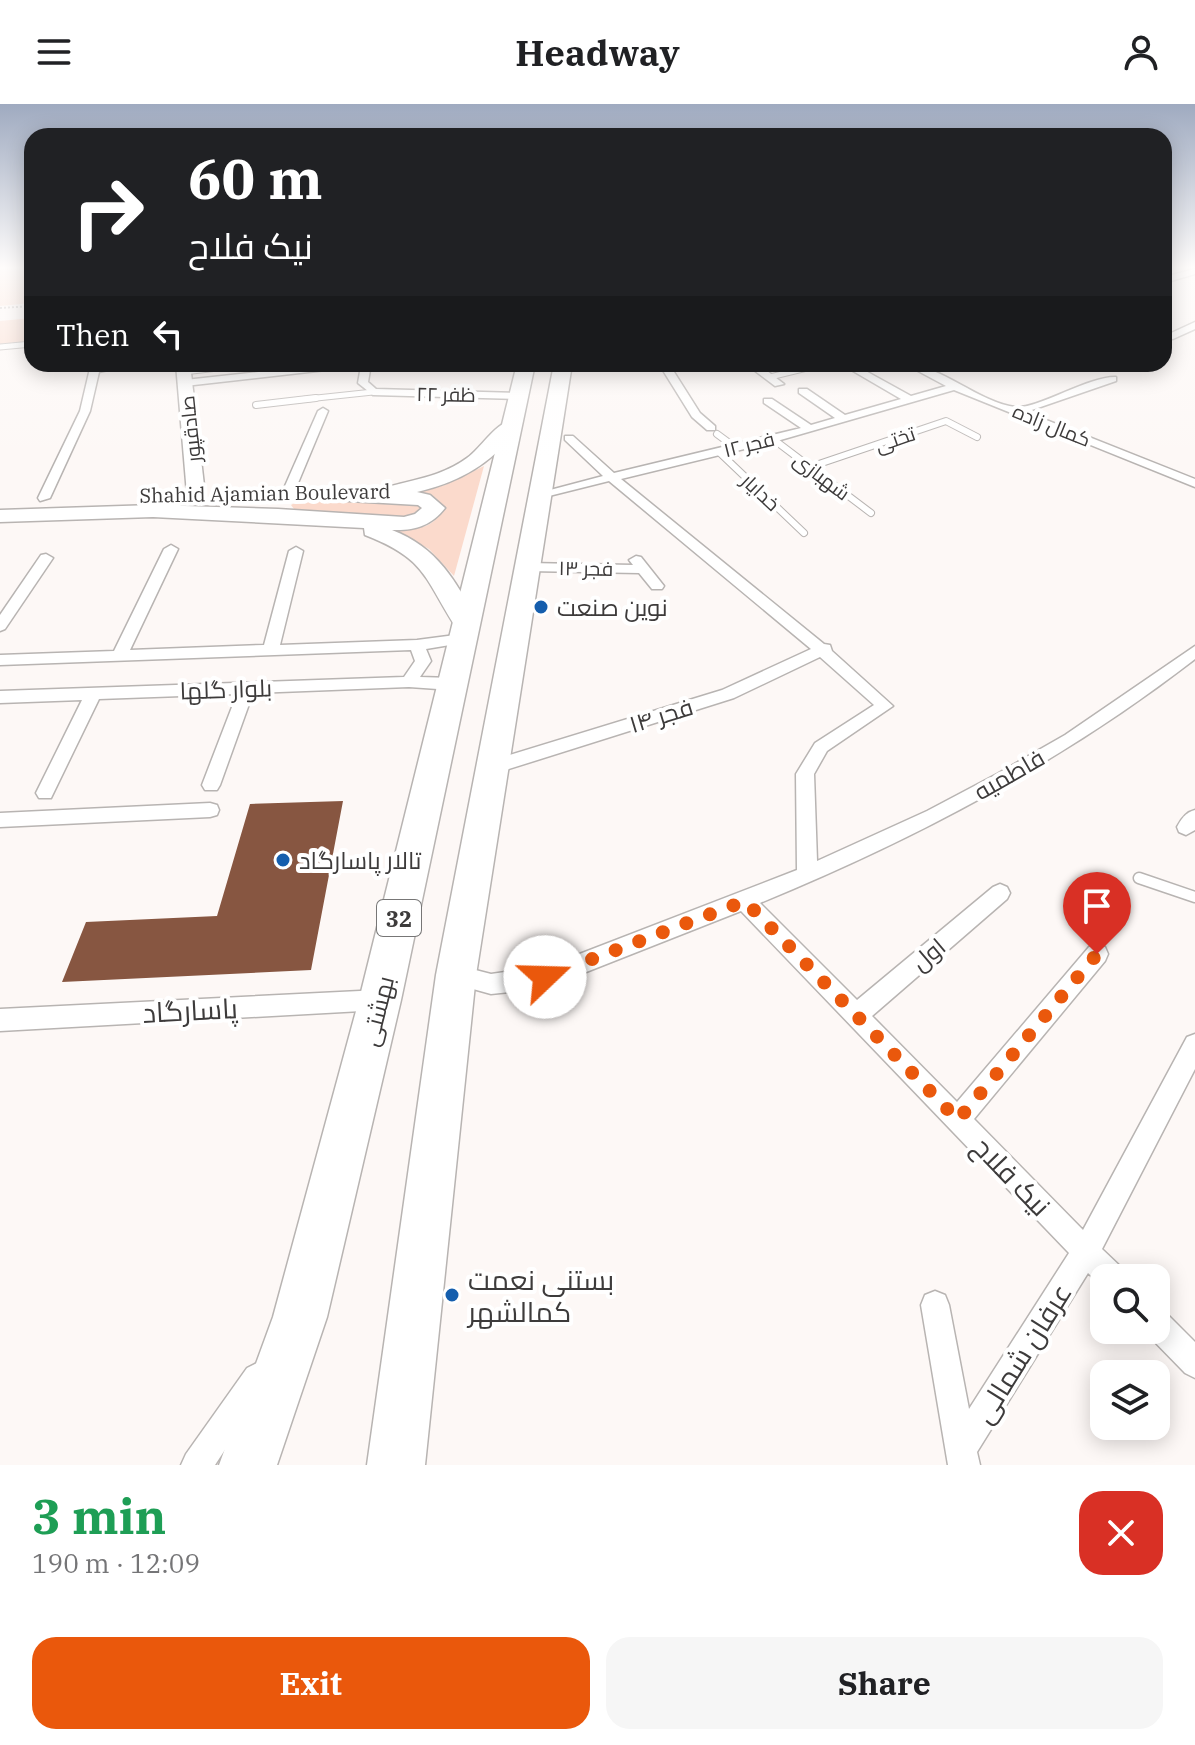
<!DOCTYPE html>
<meta charset="utf-8">
<style>
:root{--surface:#fff;--page:#f6f6f6;--text:#202124;--muted:#757577;--accent:#ea580c}
body{margin:0;font-family:"IBM Plex Serif",Cairo,serif;background:var(--page);color:var(--text);height:100vh;display:flex;flex-direction:column;font-size:30px;white-space:nowrap}
*{box-sizing:border-box;margin:0}
p{font-size:26px;color:var(--muted)}
.icon{flex:none;width:44px;height:44px;fill:none;stroke:currentColor;stroke-width:2;stroke-linecap:round;stroke-linejoin:round}
.map{position:relative;height:1361px;overflow:hidden}
.side{display:flex;flex-direction:column;background:var(--surface);flex:1}
.side>*{flex:none}
.hud{position:absolute;left:24px;top:24px;width:1148px;height:244px;border-radius:24px;box-shadow:0 4px 20px #0003;background:#202124;color:#fff;overflow:hidden}
.controls{position:absolute;left:1090px;top:1160px;display:grid;gap:16px}
.controls a{display:grid;place-items:center;width:80px;height:80px;border-radius:16px;background:var(--surface);box-shadow:0 4px 20px #0003;font-size:40px}
.pin{position:absolute;display:grid;place-items:center;width:68px;height:68px;color:#fff;margin:-82px -34px;border-radius:50% 50% 50% 0;rotate:-45deg;box-shadow:0 0 8px #0007}
.pin .icon{rotate:45deg}
.me{position:absolute;width:88px;margin:-44px;rotate:69deg;stroke-linejoin:round;filter:drop-shadow(0 0 6px #0008)}
.turn{display:flex;align-items:center;gap:28px;height:168px;padding:0 32px;font-size:36px}
.turn .icon{width:104px;height:104px;stroke-width:2.5}
.turn b{display:block;font-size:56px;line-height:68px}
.then{display:flex;align-items:center;height:76px;padding:0 32px;background:#0003;gap:16px;font-size:30px}
.round{display:grid;place-items:center;flex:none;width:84px;height:84px;border-radius:24px;background:var(--page)}
.head{display:flex;align-items:center;justify-content:space-between;height:136px;padding:0 32px}
h1{font-size:48px;font-weight:700;line-height:60px;color:#1e9e55}
.cta{display:flex;gap:16px;margin-top:auto;padding:16px 32px}
.cta a{flex:1;height:92px;border-radius:24px;background:var(--accent);color:#fff;font-size:32px;font-weight:700;line-height:92px;text-align:center}
.cta a+a{background:var(--page);color:var(--text)}
header{display:flex;justify-content:space-between;align-items:center;height:104px;padding:0 32px;background:var(--surface);font-size:36px;font-weight:700}
.map>svg:first-child{display:block}
</style>
<header><svg class="icon" aria-label="menu" viewBox="0 0 24 24"><path d="M4 6h16M4 12h16M4 18h16"/></svg>Headway<svg class="icon" aria-label="person" viewBox="0 0 24 24"><circle cx="12" cy="8" r="4"/><path d="M4 21q1-7 8-7t8 7"/></svg></header>
<div class="map">
<svg width="1195" height="1361" viewBox="0 0 1195 1361">
<rect width="100%" height="100%" fill="#fdf8f6"/>
<!-- green -->
<g fill="#fbdacc">
<polygon points="0,165 32,165 32,199 0,202"/>
<polygon points="32,214 32,240 0,243 0,217"/>
<path d="M484,362L454,472L429,445L393,426C413,426 446,424 439,397L432,391L415,389L445,381Z"/>
<polygon points="300,396 407,397 421,401 423,410 400,416 294,405 291,401"/>
</g>
<!-- building -->
<polygon fill="#875641" points="343,697 311,866 62,878 86,818 217,812 250,700"/>
<g fill="none" stroke-linecap="round" stroke-linejoin="round">
<defs>
<g id="lane-far2">
<polyline points="0,243 32,240"/>
<polyline points="184,268 226,263"/>
<polyline points="770,273 807,264"/>
<polyline points="298,296 373,288"/>
</g>
<g id="lane-far1">
<polyline points="256,301 316,294"/>
<polyline points="717,330 736,344"/>
<polyline points="773,335 871,409"/>
<polyline points="719,348 804,429"/>
<polyline points="810,363 946,317 977,333"/>
</g>
<polyline id="lane" points="1139,774 1195,793"/>
<g id="street">
<polygon points="1195,165 1195,170 1164,179 1164,173"/>
<polygon points="1195,218 1195,225 1173,235 1164,234 1164,228 1169,230"/>
<polygon points="91,260 135,260 99,268 90,307 50,394 40,397 38,394 80,307"/>
<polygon points="330,260 371,260 368,278 376,285 520,289 525,292 520,295 373,291 358,279 361,262 185,282 180,279 185,276"/>
<polygon points="659,260 669,260 700,309 715,322 715,326 707,326 692,313"/>
<polygon points="746,260 758,260 784,280 775,282"/>
<path d="M841,260H853L911,292L946,282L905,260C939,260 980,299 1015,303C1036,306 1089,272 1116,273V277L1026,308L1195,375V383L954,286L777,337L621,375L824,540L830,541L832,547L893,602L827,647L814,670L817,757L927,707L997,670L1065,631L1195,542V555C1062,658 915,735 760,799L857,896L993,783L1000,780L1007,783L1010,789L1007,795L872,912L957,998L1089,843L1097,840L1105,843L1108,850L1105,857L974,1015L1083,1126L1187,933L1195,930V965L1102,1145L1122,1164L1126,1174H1104V1184L1088,1169L977,1348L980,1361H948L921,1201L925,1191L935,1187L945,1191L949,1201L969,1305L1069,1149L741,807L571,874L531,886L491,890L448,878L445,871L448,864L456,861L491,870L551,861L797,766L796,670L815,639L874,601L820,553L734,594L493,670L484,663L487,658L722,586L811,545L609,377L541,394L535,390L603,372L565,336V332H573L614,369L801,324L764,299V295H772L811,321L835,314L799,289V285H807L845,311L901,295Z"/>
<polygon points="323,304 328,307 293,391 283,394 281,391 318,307"/>
<polygon points="171,441 178,445 130,546 264,541 289,447 296,443 303,447 280,541 417,536 463,530 471,535 468,538 426,545 431,557 420,573 452,574 460,580 452,586 409,583 253,589 220,681 217,686 205,686 202,681 237,590 99,595 51,694 39,694 36,689 82,596 0,599 0,587 404,573 415,557 411,546 0,561 0,551 114,547 164,445"/>
<polygon points="46,450 53,454 5,525 0,527 0,511 41,451"/>
<polygon points="636,452 641,453 664,482 662,485 652,485 639,469 528,467 521,463 528,459 633,461 629,456"/>
<polygon points="210,699 217,701 219,706 217,711 210,713 0,723 0,709"/>
<path d="M1195,706V726L1186,731L1179,728L1177,723C1181,715 1186,708 1195,706Z"/>
<polygon points="380,886 388,889 391,896 388,903 380,906 0,927 0,905"/>
<polygon points="1156,1205 1166,1209 1195,1238 1195,1274 1185,1269 1146,1229 1145,1226 1156,1226"/>
<polygon points="257,1259 267,1264 272,1274 215,1361 181,1361 186,1350 247,1264"/>
</g>
<polygon id="secondary" points="176,260 190,260 205,390 196,395 187,390"/>
<path id="primary" d="M510,317L519,323C493,359 460,378 417,388L430,391L445,404C431,422 414,427 392,426C437,443 457,478 478,519L475,525H457C424,474 427,455 365,431L364,424L153,413L0,418V406L153,401L278,405L404,413L415,410L422,404L418,401L331,396L254,397L244,391L254,385L354,384L389,387L391,382C418,375 444,371 467,354C481,344 494,321 510,317Z"/>
<g id="highway">
<polygon points="517,260 535,260 401,896 327,1213 277,1361 219,1361 273,1213 359,896"/>
<polygon points="554,260 572,260 476,871 425,1361 367,1361 436,871"/>
</g>
</defs>
<!-- lane-far2 casing -->
<use href="#lane-far2" stroke="#b8b4b2" stroke-width="7"/>
<!-- lane-far1 casing -->
<use href="#lane-far1" stroke="#b8b4b2" stroke-width="8"/>
<!-- lane casing -->
<use href="#lane" stroke="#b8b4b2" stroke-width="13"/>
<!-- street casing -->
<use href="#street" stroke="#b8b4b2" stroke-width="3"/>
<!-- secondary casing -->
<use href="#secondary" stroke="#b8b4b2" stroke-width="3"/>
<!-- primary casing -->
<use href="#primary" stroke="#b8b4b2" stroke-width="3"/>
<!-- highway casing -->
<use href="#highway" stroke="#b8b4b2" stroke-width="3"/>
<!-- path -->
<polyline stroke="#b4b0af" stroke-width="2" stroke-dasharray="2 2" stroke-linecap="butt" points="0,204 32,202"/>
<!-- lane-far2 -->
<use href="#lane-far2" stroke="#fff" stroke-width="5"/>
<!-- lane-far1 -->
<use href="#lane-far1" stroke="#fff" stroke-width="6"/>
<!-- lane -->
<use href="#lane" stroke="#fff" stroke-width="10"/>
<!-- street -->
<use href="#street" fill="#fff" fill-rule="evenodd"/>
<!-- secondary -->
<use href="#secondary" fill="#fff" fill-rule="evenodd"/>
<!-- primary -->
<use href="#primary" fill="#fff" fill-rule="evenodd"/>
<!-- highway -->
<use href="#highway" fill="#fff" fill-rule="evenodd"/>
</g>
<!-- sky -->
<linearGradient id="sky" x2="0" y2="1"><stop stop-color="#9faac0"/><stop offset="0.46" stop-color="#fefcfb"/><stop offset="1" stop-color="#fefcfb" stop-opacity="0"/></linearGradient>
<rect width="1195" height="355" fill="url(#sky)"/>
<g fill="none" stroke-linecap="round" stroke-linejoin="round">
<!-- route -->
<polyline stroke="#ea580c" stroke-width="14" stroke-dasharray="0 25.2" points="545,873 745,797 958,1016 1097,850"/>
</g>
<!-- markers -->
<g fill="#155ead" stroke="#fff" stroke-width="3">
<circle cx="541" cy="503" r="8"/>
<circle cx="283" cy="756" r="8"/>
<circle cx="452" cy="1191" r="8"/>
</g>
<g text-anchor="middle" dominant-baseline="central" stroke-width="8" stroke-linejoin="round" paint-order="stroke">
<!-- far-street labels -->
<g font-size="20" fill="#3d3b3b" stroke="#fff">
<text transform="translate(446 290) rotate(1)">ظفر ۲۲</text>
<text transform="translate(1052 321) rotate(22)">کمال زاده</text>
<text transform="translate(190 325) rotate(-96)">صادقپور</text>
<text transform="translate(895 335) rotate(-19)">تختی</text>
<text transform="translate(749 340) rotate(-14)">فجر ۱۲</text>
<text transform="translate(822 372) rotate(37)">شهبازی</text>
<text transform="translate(761 388) rotate(43)">خدایار</text>
<text transform="translate(265 389) rotate(-1)">Shahid Ajamian Boulevard</text>
<text transform="translate(586 464) rotate(1)">فجر ۱۳</text>
</g>
<!-- shield labels -->
<rect fill="#fff" stroke="#777676" stroke-width="2" x="377" y="796" width="44" height="36" rx="6"/>
<g font-size="22" font-weight="bold" fill="#3d3b3b">
<text x="399" y="814">32</text>
</g>
<!-- poi labels -->
<g font-size="24" fill="#3d3b3b" stroke="#fff" text-anchor="start">
<text x="557" y="503">نوین صنعت</text>
<text x="299" y="756">تالار پاسارگاد</text>
</g>
<!-- street labels -->
<g font-size="24" fill="#3d3b3b" stroke="#fff">
<text transform="translate(226 585) rotate(-2)">بلوار گلها</text>
<text transform="translate(661 611) rotate(-17)">فجر ۱۴</text>
<text transform="translate(1009 670) rotate(-30)">فاطمیه</text>
<text transform="translate(928 850) rotate(-40)">اول</text>
<text transform="translate(377 907) rotate(-76)">بهشتی</text>
</g>
<!-- near-street labels -->
<g font-size="28" fill="#3d3b3b" stroke="#fff">
<text transform="translate(190 906) rotate(-3)">پاسارگاد</text>
<text transform="translate(1012 1072) rotate(46)">نیک فلاح</text>
<text transform="translate(1022 1249) rotate(-58)">عرفان شمالی</text>
</g>
<!-- near-poi labels -->
<g font-size="28" fill="#3d3b3b" stroke="#fff" text-anchor="start">
<text x="468" y="1175">بستنی نعمت<tspan x="468" dy="32">کمالشهر</tspan></text>
</g>
</g>
</svg>
<div class="controls">
<a><svg class="icon" aria-label="search" viewBox="0 0 24 24"><circle cx="10" cy="10" r="6"/><path d="M15 15l6 6"/></svg></a>
<a><svg class="icon" aria-label="layers" viewBox="0 0 24 24"><path d="M12 4l9 5-9 5-9-5zM3 14l9 5 9-5"/></svg></a>
</div>
<div class="pin" style="left:1097px;top:850px;background:#d93025"><svg class="icon" aria-label="arrive" viewBox="0 0 24 24"><path d="M6 21V4h12l-3 4 3 4H6"/></svg></div>
<svg class="me" style="left:545px;top:873px" viewBox="-20 -20 40 40"><circle r="19" fill="#fff"/><path d="M0-13L10 11 0 6-10 11z" fill="#ea580c"/></svg>
<div class="hud">
<div class="turn"><svg class="icon" aria-label="right" viewBox="0 0 24 24"><path d="M7 20v-9h11M14 6l5 5-5 5"/></svg><div><b>60 m</b>نیک فلاح</div></div>
<div class="then">Then<svg class="icon" aria-label="left" viewBox="0 0 24 24"><path d="M17 20v-9H6M10 6l-5 5 5 5"/></svg></div>
</div>
</div>
<section class="side">
<div class="head"><div><h1>3 min</h1><p>190 m · 12:09</p></div><a class="round" style="background:#d93025;color:#fff"><svg class="icon" aria-label="close" viewBox="0 0 24 24"><path d="M6 6l12 12M18 6L6 18"/></svg></a></div>
<div class="cta"><a>Exit</a><a>Share</a></div>
</section>
